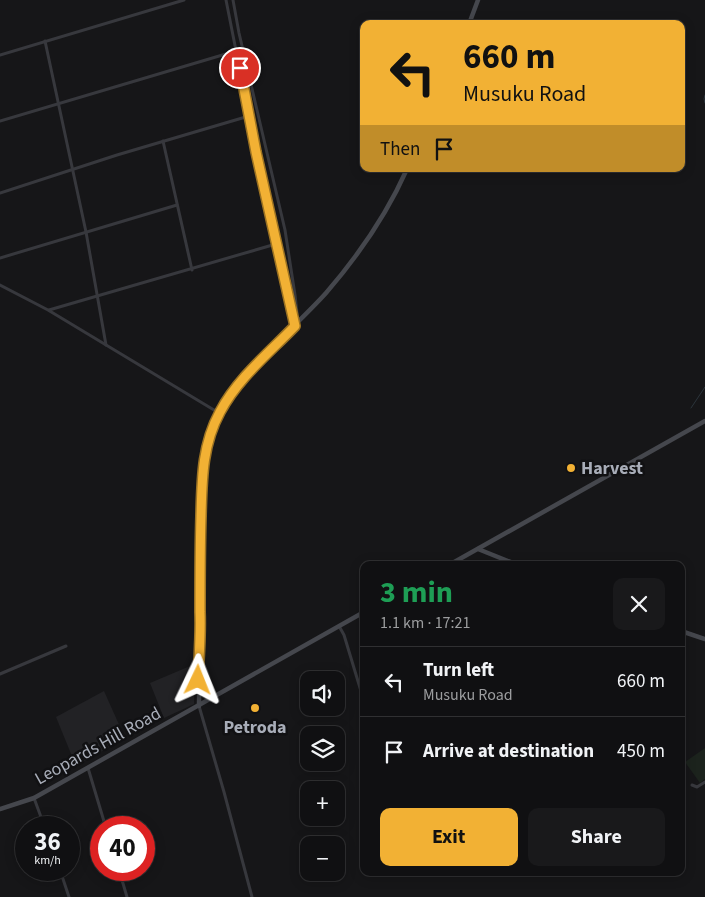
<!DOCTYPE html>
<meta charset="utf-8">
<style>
:root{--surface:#101012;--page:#19191b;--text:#f1f3f6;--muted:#9c9d9f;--line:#303032;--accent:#f2b134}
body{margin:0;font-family:"Source Sans 3",sans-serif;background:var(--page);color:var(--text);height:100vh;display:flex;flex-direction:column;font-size:19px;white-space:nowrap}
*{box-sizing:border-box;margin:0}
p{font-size:16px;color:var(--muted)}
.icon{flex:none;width:28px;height:28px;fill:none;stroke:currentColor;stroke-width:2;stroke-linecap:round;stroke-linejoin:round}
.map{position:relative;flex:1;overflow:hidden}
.panel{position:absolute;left:360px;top:561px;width:325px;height:315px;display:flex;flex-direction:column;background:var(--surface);border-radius:10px;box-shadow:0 2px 12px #0003,0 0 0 1px var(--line)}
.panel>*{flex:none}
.top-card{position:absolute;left:360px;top:20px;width:325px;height:152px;border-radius:10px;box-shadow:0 2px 12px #0003,0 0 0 1px var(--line);background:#f2b134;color:#111;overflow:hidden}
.tools{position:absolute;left:300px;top:671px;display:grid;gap:10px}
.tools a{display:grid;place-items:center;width:45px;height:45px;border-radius:10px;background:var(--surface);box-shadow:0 2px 12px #0003,0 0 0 1px var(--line);font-size:25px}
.speed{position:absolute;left:15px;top:816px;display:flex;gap:10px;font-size:25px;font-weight:700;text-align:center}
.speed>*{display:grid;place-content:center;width:65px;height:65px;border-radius:50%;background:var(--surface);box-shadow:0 2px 12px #0003,0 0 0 1px var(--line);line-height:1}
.speed small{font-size:12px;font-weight:400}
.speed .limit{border:8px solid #d22;background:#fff;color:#111}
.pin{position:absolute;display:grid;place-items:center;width:42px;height:42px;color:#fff;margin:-21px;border:2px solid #fff;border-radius:50%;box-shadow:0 1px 5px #0007}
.me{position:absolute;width:55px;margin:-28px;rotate:2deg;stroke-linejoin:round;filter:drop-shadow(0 0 4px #0008)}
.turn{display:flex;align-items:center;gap:18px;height:105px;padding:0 20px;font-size:22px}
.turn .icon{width:65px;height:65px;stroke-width:2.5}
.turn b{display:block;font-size:35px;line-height:42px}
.then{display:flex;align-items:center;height:48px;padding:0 20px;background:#0003;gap:10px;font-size:19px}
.round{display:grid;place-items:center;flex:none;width:52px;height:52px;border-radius:10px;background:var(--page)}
.headline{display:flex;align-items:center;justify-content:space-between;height:85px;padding:0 20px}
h1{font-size:30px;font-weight:700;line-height:38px;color:#1e9e55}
.action{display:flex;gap:10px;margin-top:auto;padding:10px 20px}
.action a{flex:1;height:58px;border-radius:10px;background:var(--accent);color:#111;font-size:20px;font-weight:700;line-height:58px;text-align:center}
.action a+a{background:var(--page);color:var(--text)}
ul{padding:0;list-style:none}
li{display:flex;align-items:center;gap:15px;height:70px;padding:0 20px;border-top:1px solid var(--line)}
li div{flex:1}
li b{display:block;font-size:19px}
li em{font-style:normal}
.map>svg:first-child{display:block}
</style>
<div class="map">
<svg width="705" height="897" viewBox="0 0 705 897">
<rect width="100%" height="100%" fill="#161618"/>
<!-- built -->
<g fill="#222225">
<polygon points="195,664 194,704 164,718 150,683"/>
<polygon points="104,691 125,738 76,766 56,717"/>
</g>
<!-- green -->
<polygon fill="#1c231d" points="705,748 705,779 700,783 685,762"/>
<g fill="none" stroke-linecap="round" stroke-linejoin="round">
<!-- stream -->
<g stroke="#2c353c" stroke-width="1">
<polyline points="705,95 704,99 705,103"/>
<polyline points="691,408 705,387"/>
</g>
<!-- street -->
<g stroke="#37383d" stroke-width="3">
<polyline points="226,0 256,152 295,326"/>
<polyline points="233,0 239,33 285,230 295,295 297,313 295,323"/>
<polyline points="45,41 86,232 106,345"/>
<polyline points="0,55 184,0"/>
<polyline points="0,121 236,51"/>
<polyline points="163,141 192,270"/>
<polyline points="0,193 117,155 249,116"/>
<polyline points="0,258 177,205"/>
<polyline points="0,285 48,310 214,410 220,412"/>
<polyline points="49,310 276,244"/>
<polyline points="339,626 344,635 364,701"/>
<polyline points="0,674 66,646"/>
<polyline points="199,706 224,792 252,897"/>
<polyline points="88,768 106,828"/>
<polyline points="692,785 697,787 705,782"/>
<polyline points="34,798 45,828"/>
<polyline points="60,870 69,897"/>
<polyline points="119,870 127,897"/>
</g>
<!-- secondary -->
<g stroke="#45474d" stroke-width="4.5">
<polyline points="469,24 478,0"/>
<polyline points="478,549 518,565"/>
<polyline points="449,565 705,421"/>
<polyline points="681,631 705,639"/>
<path d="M199,706L200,612L199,579L203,463C205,452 207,441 211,430C230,380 290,333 326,293C358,256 387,214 407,169"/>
<polyline points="0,809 34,798 364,612"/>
</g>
</g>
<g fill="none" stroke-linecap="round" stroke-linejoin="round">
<defs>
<path id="route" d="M198,680C199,657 201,634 200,612C200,580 200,548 201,516C202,479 202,445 220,412C238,378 269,353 295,326L256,152L240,68"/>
</defs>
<!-- route casing -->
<use href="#route" stroke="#9d7322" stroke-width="12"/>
<!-- route -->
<use href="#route" stroke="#f2b134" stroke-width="9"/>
</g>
<!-- markers -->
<g fill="#f2b134" stroke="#111113" stroke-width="2">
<circle cx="571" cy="468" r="5"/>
<circle cx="255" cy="708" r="5"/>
</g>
<g text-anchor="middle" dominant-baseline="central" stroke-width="5" stroke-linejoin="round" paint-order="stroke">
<!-- poi labels -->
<g font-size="18" font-weight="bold" fill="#a8adb8" stroke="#111113" text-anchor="start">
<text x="581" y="468">Harvest</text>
<text x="255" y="727" text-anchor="middle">Petroda</text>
</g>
<!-- street labels -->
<g font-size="18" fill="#a8adb8" stroke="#111113">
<text transform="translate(98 746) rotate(-29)">Leopards Hill Road</text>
</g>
</g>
</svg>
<div class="tools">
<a><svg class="icon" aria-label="sound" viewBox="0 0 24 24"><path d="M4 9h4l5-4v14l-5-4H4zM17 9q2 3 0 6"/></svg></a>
<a><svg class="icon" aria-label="layers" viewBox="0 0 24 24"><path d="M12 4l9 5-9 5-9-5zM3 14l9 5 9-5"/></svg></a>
<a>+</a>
<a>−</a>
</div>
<div class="speed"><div>36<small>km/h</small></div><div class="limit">40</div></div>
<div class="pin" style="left:240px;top:68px;background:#d93025"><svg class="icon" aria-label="arrive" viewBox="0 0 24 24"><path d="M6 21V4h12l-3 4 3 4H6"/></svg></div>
<svg class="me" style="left:198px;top:680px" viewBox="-20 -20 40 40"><path d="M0-17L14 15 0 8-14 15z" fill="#f2b134" stroke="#fff" stroke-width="4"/></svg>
<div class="top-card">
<div class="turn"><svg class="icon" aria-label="left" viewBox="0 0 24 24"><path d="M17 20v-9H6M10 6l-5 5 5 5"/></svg><div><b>660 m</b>Musuku Road</div></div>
<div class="then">Then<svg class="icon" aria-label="arrive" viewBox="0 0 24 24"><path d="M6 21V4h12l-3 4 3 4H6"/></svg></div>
</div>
<section class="panel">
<div class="headline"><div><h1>3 min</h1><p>1.1 km · 17:21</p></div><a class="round"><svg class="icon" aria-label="close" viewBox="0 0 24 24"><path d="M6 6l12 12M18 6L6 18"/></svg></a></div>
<ul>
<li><svg class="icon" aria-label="left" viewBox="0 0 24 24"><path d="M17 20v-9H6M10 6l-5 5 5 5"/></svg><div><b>Turn left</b><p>Musuku Road</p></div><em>660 m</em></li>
<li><svg class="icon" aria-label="arrive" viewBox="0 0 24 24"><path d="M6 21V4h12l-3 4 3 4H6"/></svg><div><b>Arrive at destination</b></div><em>450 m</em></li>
</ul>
<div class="action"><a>Exit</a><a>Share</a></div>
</section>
</div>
